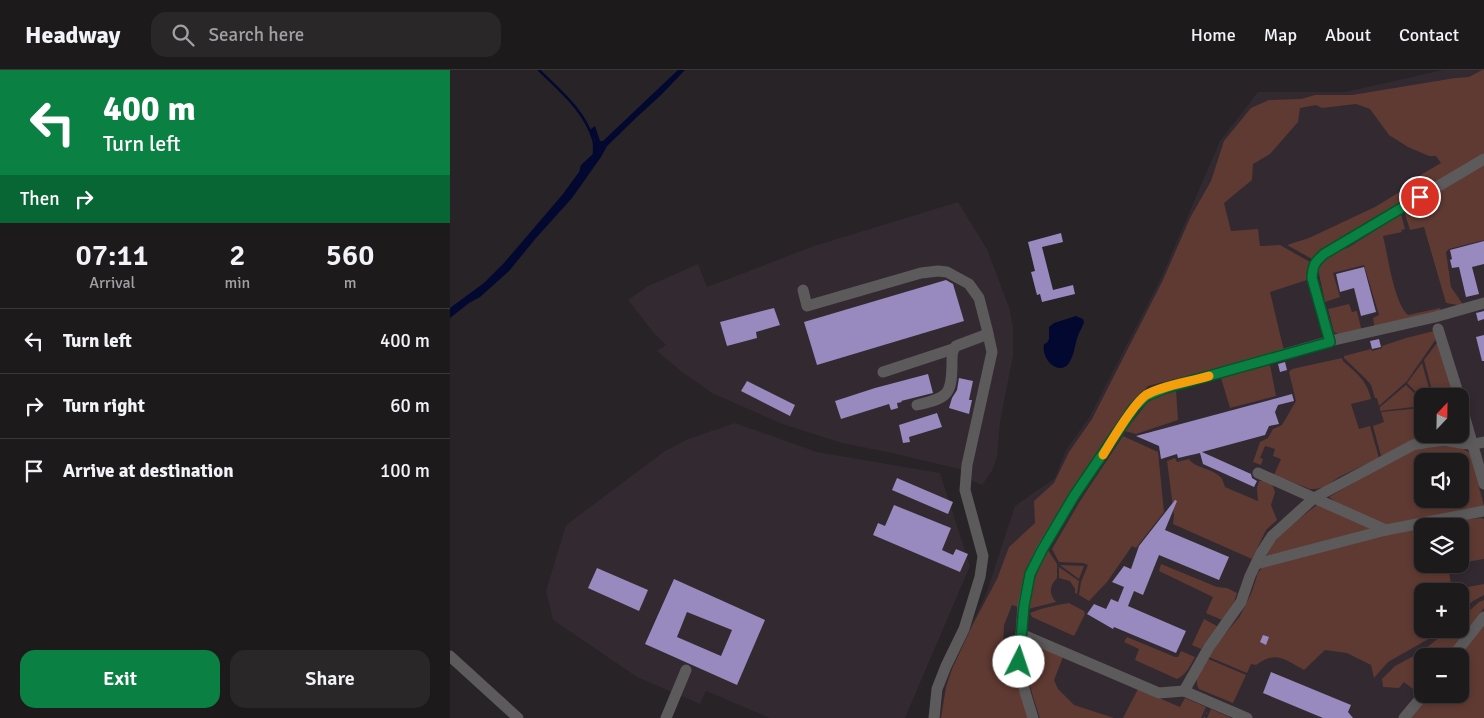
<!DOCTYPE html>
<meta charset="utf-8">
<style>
:root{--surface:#1d1a1c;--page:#2a2729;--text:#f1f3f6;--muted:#a0a1a3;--line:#3b383b;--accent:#0b8043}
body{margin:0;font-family:Signika,sans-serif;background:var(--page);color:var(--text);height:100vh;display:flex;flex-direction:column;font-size:19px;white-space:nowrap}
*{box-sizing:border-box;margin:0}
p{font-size:16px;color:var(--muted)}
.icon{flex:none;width:28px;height:28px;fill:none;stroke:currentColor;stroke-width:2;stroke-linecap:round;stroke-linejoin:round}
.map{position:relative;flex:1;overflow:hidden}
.sheet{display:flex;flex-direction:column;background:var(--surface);width:450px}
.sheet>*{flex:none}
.banner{background:#0b8043;color:#fff;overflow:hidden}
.needle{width:32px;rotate:22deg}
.controls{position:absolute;left:964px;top:318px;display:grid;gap:10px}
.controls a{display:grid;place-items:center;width:55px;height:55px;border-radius:10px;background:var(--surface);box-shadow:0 2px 8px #0003,0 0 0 1px var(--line);font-size:25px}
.pin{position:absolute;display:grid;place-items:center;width:42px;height:42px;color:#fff;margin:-21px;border:2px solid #fff;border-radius:50%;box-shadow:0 1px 5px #0007}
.me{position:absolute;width:55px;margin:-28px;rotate:4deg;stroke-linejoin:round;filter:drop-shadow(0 0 4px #0008)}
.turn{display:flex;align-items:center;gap:18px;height:105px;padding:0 20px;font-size:22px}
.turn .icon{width:65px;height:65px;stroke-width:2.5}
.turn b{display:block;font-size:35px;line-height:42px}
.then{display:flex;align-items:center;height:48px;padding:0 20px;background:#0003;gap:10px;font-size:19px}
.eta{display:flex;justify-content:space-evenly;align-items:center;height:85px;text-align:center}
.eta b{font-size:30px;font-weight:600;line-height:35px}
.action{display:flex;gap:10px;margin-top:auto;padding:10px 20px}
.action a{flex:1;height:58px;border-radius:15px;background:var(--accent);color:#fff;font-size:20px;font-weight:600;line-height:58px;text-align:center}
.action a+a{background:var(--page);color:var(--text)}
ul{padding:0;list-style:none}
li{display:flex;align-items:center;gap:15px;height:65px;padding:0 20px;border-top:1px solid var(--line)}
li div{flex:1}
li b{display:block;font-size:19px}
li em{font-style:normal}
header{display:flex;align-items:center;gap:30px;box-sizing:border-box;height:70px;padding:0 25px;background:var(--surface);border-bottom:1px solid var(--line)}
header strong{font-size:24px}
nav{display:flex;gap:28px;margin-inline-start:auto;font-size:18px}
.search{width:350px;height:45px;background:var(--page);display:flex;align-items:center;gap:12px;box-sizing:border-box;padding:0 18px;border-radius:15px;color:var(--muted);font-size:19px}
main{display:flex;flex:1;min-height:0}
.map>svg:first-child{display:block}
</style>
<header>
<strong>Headway</strong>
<div class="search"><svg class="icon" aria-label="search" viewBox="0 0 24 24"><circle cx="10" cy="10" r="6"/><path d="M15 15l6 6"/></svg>Search here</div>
<nav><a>Home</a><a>Map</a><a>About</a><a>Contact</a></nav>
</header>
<main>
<section class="sheet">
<div class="banner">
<div class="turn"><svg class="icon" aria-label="left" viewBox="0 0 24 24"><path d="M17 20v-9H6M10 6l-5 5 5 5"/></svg><div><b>400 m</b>Turn left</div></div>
<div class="then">Then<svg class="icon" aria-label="right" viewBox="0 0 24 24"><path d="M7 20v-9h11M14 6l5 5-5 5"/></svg></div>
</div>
<div class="eta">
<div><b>07:11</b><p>Arrival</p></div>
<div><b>2</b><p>min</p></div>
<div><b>560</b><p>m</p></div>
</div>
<ul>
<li><svg class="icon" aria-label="left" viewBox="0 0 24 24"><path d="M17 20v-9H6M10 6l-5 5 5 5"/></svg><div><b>Turn left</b></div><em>400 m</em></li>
<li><svg class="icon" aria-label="right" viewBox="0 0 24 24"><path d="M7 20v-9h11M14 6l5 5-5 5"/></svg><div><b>Turn right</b></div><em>60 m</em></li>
<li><svg class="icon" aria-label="arrive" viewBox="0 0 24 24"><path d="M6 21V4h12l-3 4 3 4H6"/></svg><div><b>Arrive at destination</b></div><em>100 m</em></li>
</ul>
<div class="action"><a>Exit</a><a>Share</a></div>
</section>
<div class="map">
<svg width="1034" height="648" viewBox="0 0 1034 648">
<rect width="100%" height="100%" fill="#272326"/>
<!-- built -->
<g fill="#322931" fill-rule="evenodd">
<path d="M993,0H1034V648H489L494,615L500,598L536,524L565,436L605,408L616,380L640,346L711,208L770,71L808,22H895ZM972,326H1010V364H972ZM972,391H1010V429H972ZM972,456H1010V494H972ZM972,521H1010V559H972ZM972,586H1010V624H972Z"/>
<polygon points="508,132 537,179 559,237 563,256 563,286 550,352 547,387 542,401 532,415 523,411 509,399 442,383 392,373 332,354 262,323 232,302 207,281 216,275 204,263 178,230 198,216 248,194 257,217 364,176"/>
<polygon points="285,353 367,382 490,403 520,496 455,648 320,648 256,621 250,634 187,607 103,550 96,521 116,455 215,381 238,369"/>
</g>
<!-- green -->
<g fill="#5f3a32" fill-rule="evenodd">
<polygon points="1032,0 1034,0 1034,84 862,189 837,175 859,168 925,137 964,113 969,106 991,93 986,86 979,86 958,77 939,65 920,39 906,34 872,38 866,35 850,38 848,52 820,84 803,94 802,110 774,133 781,161 808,159 810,176 830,175 860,192 857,210 820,222 834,281 698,316 661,361 598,459 568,537 562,535 554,555 553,574 542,590 551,600 564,594 579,648 491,648 496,617 502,599 523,554 547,509 559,477 585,453 584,431 604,413 619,382 642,349 713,210 740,148 761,111 774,71 801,38 819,30 851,29 865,25 902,25 1005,8 1019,7"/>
<polygon points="1034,93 1034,170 999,179 996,182 1001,217 1014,236 996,233 974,157 960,160 955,144 956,140"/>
<path d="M951,144L955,159L951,160L952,162L933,166C938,186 944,233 958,245L990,238L991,241L925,259L923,248L929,245L914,195L883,203L890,227L875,232L868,199L871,194L878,186L899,177Z"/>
<polygon points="899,234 902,242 907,241 912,262 895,267 884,262 878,239"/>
<polygon points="984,261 986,269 957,311 929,336 927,328 925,328 921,315 916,309 894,288 894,286 921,279 922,281 932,278 932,276 956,268"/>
<polygon points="987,273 1003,326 990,326 983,324 974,290"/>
<path d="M892,288L893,291C906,303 917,310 921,329L901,334L909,359L920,356L929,388L889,407L875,417L866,419H860L824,405L831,389L823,386L825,379L815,376L810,388L813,389L811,395L803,392L810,372L818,368L823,359L832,355L846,331L839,302L842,299Z"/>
<polygon points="972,293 981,325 981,326 972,326 972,328 957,313"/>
<polygon points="820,295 826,326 780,338 771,308"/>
<polygon points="956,315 972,331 972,336 930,341 930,337"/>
<polygon points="726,320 728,350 686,364 675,361 697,333 707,326"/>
<polygon points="972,338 972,364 1010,364 1010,351 1013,363 1007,366 988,366 931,386 923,356 934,352 931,342"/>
<polygon points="673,366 708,382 714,442 686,478 682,476 657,512 639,531 629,525 631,512 638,495 633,493 609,492 602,479 630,431"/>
<path d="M975,376L1010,377L1020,383L1034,436L938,456L887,433L879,427L956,382ZM972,391H1010V429H972Z"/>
<path d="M725,388L727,392L739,389C745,399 765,398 772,409C773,411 774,414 775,417L808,431L807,418L809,411H815L822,414L825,422L821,435L827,450L816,460L802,489L723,454L724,445L717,391Z"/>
<polygon points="868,434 929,460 815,486 830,464"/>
<polygon points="1031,448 1034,449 1034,489 1010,493 1010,456 978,456 1013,450"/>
<path d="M972,457V494H1007L998,496L1002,520L1034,514V525L1023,531L1010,542V521H972V559H991L982,567L938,592L924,608L921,595L897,583L875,580L854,600C835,590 826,580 806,595L801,594L797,603L759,587L770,570L790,546L801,524L808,503L814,495L869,481Z"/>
<path d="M598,480L607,494V508C599,516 599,524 606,532L578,539C582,515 586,501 598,480Z"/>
<polygon points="711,494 767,517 777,518 787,523 784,532 772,550 756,543 763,527 709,501"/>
<polygon points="610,495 634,496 629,509"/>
<polygon points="609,497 629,511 627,524 625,523 625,519 620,511 609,508"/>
<polygon points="1034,530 1034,538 997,586 972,586 972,617 968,623 954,612 949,618 933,617 932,609 945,596 971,582 1000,559 1010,559 1010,549 1029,532"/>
<path d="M619,533L634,541L635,544L624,566L582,547L580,543C592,538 605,535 619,533Z"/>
<polygon points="754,549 767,556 751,579 742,575"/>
<polygon points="1034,554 1034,648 960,648 979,624 1010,624 1010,586 1008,586"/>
<path d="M677,567L725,587H728L731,581L745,587C740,596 737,604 727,609L685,590L689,579L674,572Z"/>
<path d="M580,574H584L613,587L604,610L608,619L624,635L664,648H590C584,629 572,596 577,576Z"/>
<path d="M756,588L796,605L783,633L749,619C743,609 751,598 756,588Z"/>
<polygon points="688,619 730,637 735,628 756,637 751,648 673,648"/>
<polygon points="761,639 781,648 757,648"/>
</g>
<!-- water -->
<g fill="#02082f">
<polygon points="228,0 235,0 211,25 187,47 157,76 151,87 122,128 86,168 59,201 30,227 19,233 0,248 0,238 34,213 54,193 113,124 129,102 131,95 145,82 145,70 140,60 145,56 150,71 153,71"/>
<path d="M626,246L633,249L634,252C633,256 631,259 629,263C625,272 625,284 619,293C610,306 591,291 594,274L597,273L599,269V257L604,253Z"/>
</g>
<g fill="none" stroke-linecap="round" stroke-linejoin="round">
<!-- stream -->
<path stroke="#02082f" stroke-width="2.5" d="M89,0C110,21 134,40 143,69C145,74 144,80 144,85"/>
</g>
<!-- building -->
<g fill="#9889be" fill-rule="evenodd">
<polygon points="611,163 613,172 592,177 603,220 623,215 625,224 592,232 590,224 587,225 581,202 585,201 578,172"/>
<polygon points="1034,171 1034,194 1022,197 1029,224 1016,227 1009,197 1002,198 1000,190 1002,189 1000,180"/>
<polygon points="914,197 926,242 911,246 904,218 890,222 886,204"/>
<polygon points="496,210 503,214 514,251 367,295 354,252"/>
<polygon points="324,238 330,255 306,262 307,268 277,276 270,252"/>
<polygon points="1034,241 1034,249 1028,251 1026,243"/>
<polygon points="1034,265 1034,291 1032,291 1026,267"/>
<polygon points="929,269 931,277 922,279 920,271"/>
<polygon points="835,292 837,300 830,302 828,294"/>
<polygon points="478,304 483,323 451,331 452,332 447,333 448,338 441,340 439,334 391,349 385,331 425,318"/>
<polygon points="509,308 523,311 519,330 522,330 519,344 499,338 502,328 507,320"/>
<polygon points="297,311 345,335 340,346 291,321"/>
<polygon points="842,324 844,331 828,335 825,342 829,354 819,356 815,365 752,382 801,404 802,408 807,411 804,417 753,394 750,383 728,388 727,384 711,389 709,376 686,366"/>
<polygon points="487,343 492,357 459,367 460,372 453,373 449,355"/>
<polygon points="447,408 503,432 498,444 442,420"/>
<polygon points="725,430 727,431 715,460 779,487 769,510 709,485 693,525 684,521 678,536 736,561 726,583 664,557 663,559 637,544 644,534 656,539 661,529 668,532 674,517 662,512 674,496 681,499 689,476"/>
<polygon points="444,435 501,458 492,480 503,485 506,479 518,484 510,502 423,465 428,453 435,456"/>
<polygon points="147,498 198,520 189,541 138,518"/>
<path d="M224,509L315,550L287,615L195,574ZM237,542L282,560L271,586L227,567Z"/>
<polygon points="813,565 819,567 816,575 810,572"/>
<polygon points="821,602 901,635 898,642 903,648 873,648 813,623"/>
</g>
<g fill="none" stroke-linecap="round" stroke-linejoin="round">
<!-- path -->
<polyline stroke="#5c585b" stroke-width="1" stroke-dasharray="1 4" stroke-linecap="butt" points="754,648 757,642"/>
<!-- minor -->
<g stroke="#5d5a5b" stroke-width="11">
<polyline points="353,220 357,236 471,203 488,201 497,202 519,214 529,228 537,259 542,282 517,395 515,420 533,486 530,507 514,559 496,596 487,619 484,648"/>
<polyline points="988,259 1009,326"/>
<path d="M880,271L862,208C863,196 865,192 874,184L1034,89"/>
<polyline points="433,302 503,279"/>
<polyline points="1010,331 1034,414"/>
<path d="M467,335C499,328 502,324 502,291C502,285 502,281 506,276L538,264"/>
<polyline points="808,403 936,460"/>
<polyline points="806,494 936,460 1034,441"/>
<polyline points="571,564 709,623 734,621"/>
<polyline points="0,586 68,648"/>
<polyline points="1003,586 1034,547"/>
<polyline points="216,648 236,600"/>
<polyline points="583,648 575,622 569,592 573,536 580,504 591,480 624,426 684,338 696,326 716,318 880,271 985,247 1034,233"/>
<path d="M797,648L734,621L759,577L791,532L800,506L811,483L822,466L864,428L963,375C975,373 986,370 998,371C1012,373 1020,376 1034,372"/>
<polyline points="954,648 974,624"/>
</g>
</g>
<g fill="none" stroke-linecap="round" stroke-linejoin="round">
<defs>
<path id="route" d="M569,592L574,536L580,504L592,480L624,426L684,338L696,326L716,318L880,272L862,208C863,195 864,193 874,184L970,127"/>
</defs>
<!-- route casing -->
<use href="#route" stroke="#07532c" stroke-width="12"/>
<!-- route -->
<use href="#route" stroke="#0b8043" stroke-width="9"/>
<!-- slow -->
<path stroke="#f59e0b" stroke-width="9" d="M653,385C662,370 683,334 696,325C713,315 740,312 759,306"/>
</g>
</svg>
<div class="controls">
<a><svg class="needle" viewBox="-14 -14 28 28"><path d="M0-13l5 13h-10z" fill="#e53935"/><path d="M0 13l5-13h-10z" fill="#a0a1a3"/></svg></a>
<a><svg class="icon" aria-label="sound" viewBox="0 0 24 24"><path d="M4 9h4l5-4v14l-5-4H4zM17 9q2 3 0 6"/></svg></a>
<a><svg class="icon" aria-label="layers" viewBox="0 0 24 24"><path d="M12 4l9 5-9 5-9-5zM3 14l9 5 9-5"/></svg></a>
<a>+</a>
<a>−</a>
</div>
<div class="pin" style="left:970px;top:127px;background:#d93025"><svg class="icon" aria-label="arrive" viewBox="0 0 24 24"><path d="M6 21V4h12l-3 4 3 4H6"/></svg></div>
<svg class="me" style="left:569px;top:592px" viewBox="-20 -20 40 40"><circle r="19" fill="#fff"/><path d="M0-13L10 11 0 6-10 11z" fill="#0b8043"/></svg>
</div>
</main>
